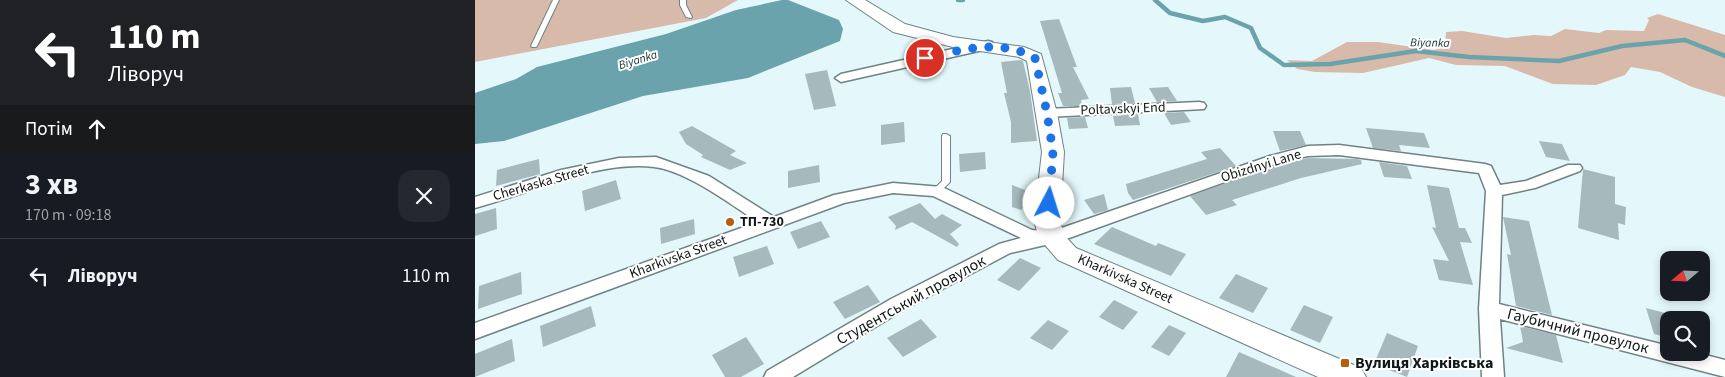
<!DOCTYPE html>
<html lang="uk">
<meta charset="utf-8">
<style>
:root{--surface:#171b24;--page:#242831;--text:#f1f3f6;--muted:#9ea1a6;--line:#363941}
body{margin:0;font-family:"Source Sans 3",sans-serif;background:var(--page);color:var(--text);height:100vh;display:flex;flex-direction:column;font-size:19px;white-space:nowrap}
*{box-sizing:border-box;margin:0}
p{font-size:16px;color:var(--muted)}
.icon{flex:none;width:28px;height:28px;fill:none;stroke:currentColor;stroke-width:2;stroke-linecap:round;stroke-linejoin:round}
.map{position:relative;flex:1;overflow:hidden}
.sheet{display:flex;flex-direction:column;background:var(--surface);width:475px}
.sheet>*{flex:none}
.banner{background:#202124;color:#fff;overflow:hidden}
.needle{width:32px;rotate:251deg}
.buttons{position:absolute;left:1185px;top:251px;display:grid;gap:10px}
.buttons a{display:grid;place-items:center;width:50px;height:50px;border-radius:10px;background:var(--surface);box-shadow:0 2px 8px #0003;font-size:25px}
.pin{position:absolute;display:grid;place-items:center;width:42px;height:42px;color:#fff;margin:-21px;border:2px solid #fff;border-radius:50%;box-shadow:0 1px 5px #0007}
.me{position:absolute;width:55px;margin:-28px;rotate:5deg;stroke-linejoin:round;filter:drop-shadow(0 0 4px #0008)}
.turn{display:flex;align-items:center;gap:18px;height:105px;padding:0 25px;font-size:22px}
.turn .icon{width:65px;height:65px;stroke-width:2.5}
.turn b{display:block;font-size:35px;line-height:42px}
.then{display:flex;align-items:center;height:48px;padding:0 25px;background:#0003;gap:10px;font-size:19px}
.round{display:grid;place-items:center;flex:none;width:52px;height:52px;border-radius:15px;background:var(--page)}
.headline{display:flex;align-items:center;justify-content:space-between;height:85px;padding:0 25px}
h1{font-size:30px;font-weight:700;line-height:38px}
ul{padding:0;list-style:none}
li{display:flex;align-items:center;gap:15px;height:75px;padding:0 25px;border-top:1px solid var(--line)}
li div{flex:1}
li b{display:block;font-size:19px}
li em{font-style:normal}
main{display:flex;flex:1;min-height:0}
.map>svg:first-child{display:block}
</style>
<main>
<section class="sheet">
<div class="banner">
<div class="turn"><svg class="icon" aria-label="left" viewBox="0 0 24 24"><path d="M17 20v-9H6M10 6l-5 5 5 5"/></svg><div><b>110 m</b>Ліворуч</div></div>
<div class="then">Потім<svg class="icon" aria-label="ahead" viewBox="0 0 24 24"><path d="M12 20V5M6 11l6-6 6 6"/></svg></div>
</div>
<div class="headline"><div><h1>3 хв</h1><p>170 m · 09:18</p></div><a class="round"><svg class="icon" aria-label="close" viewBox="0 0 24 24"><path d="M6 6l12 12M18 6L6 18"/></svg></a></div>
<ul>
<li><svg class="icon" aria-label="left" viewBox="0 0 24 24"><path d="M17 20v-9H6M10 6l-5 5 5 5"/></svg><div><b>Ліворуч</b></div><em>110 m</em></li>
</ul>
</section>
<div class="map">
<svg width="1250" height="377" viewBox="0 0 1250 377">
<rect width="100%" height="100%" fill="#e4f8fb"/>
<!-- green -->
<g fill="#d7baa9">
<polygon points="0,0 263,0 231,18 0,62"/>
<polygon points="1183,14 1250,35 1250,97 1217,87 1185,72 1156,67 1150,75 1121,85 1078,84 1030,66 981,65 954,58 888,73 840,72 822,69 812,60 837,61 872,42 903,42 959,50 970,46 971,32 987,31 1031,38 1059,35 1076,36 1090,29 1124,33 1131,30 1169,31 1174,20 1172,18"/>
</g>
<!-- water -->
<polygon fill="#6aa3ab" points="307,0 313,0 364,20 368,29 365,41 273,78 168,96 29,141 0,144 0,93 41,79 62,67 191,34 261,10"/>
<g fill="none" stroke-linecap="round" stroke-linejoin="round">
<!-- stream -->
<g stroke="#6aa3ab" stroke-width="4.5">
<polyline points="483,0 488,0"/>
<polyline points="680,0 695,13 728,21 750,17 776,28 785,48 809,65 855,64 941,51 994,57 1084,61 1147,46 1210,40 1250,56"/>
</g>
</g>
<!-- building -->
<g fill="#a6b9bc">
<polygon points="584,19 602,67 598,67 614,99 606,100 607,106 588,106 583,93 587,93 565,21"/>
<polygon points="456,45 459,51 440,55 437,48"/>
<polygon points="545,60 548,61 555,91 562,141 536,143 536,122 529,93 532,93 526,62"/>
<polygon points="461,63 463,74 448,75 444,66"/>
<polygon points="352,70 361,106 339,110 330,74"/>
<polygon points="656,87 660,103 637,104 635,88"/>
<polygon points="693,87 702,101 682,102 674,88"/>
<polygon points="709,112 716,122 696,125 689,113"/>
<polygon points="663,114 665,125 640,126 638,116"/>
<polygon points="610,117 613,128 594,129 592,118"/>
<polygon points="429,122 430,142 406,145 406,125"/>
<polygon points="217,126 261,151 255,155 272,163 255,170 226,157 228,155 211,144 204,132"/>
<polygon points="891,128 949,133 955,148 924,145 926,151 898,148"/>
<polygon points="798,131 825,131 831,145 805,151"/>
<polygon points="1064,141 1087,144 1095,161 1071,157"/>
<polygon points="745,148 761,166 658,200 653,193 651,184 732,159 726,152"/>
<polygon points="510,152 511,169 485,172 484,154"/>
<polygon points="833,158 882,159 886,160 887,164 826,178 757,200 762,205 731,215 715,196 793,168"/>
<polygon points="64,159 65,174 21,186 22,170"/>
<polygon points="904,162 932,166 937,179 909,177"/>
<polygon points="344,165 345,182 313,188 313,171"/>
<polygon points="1108,169 1140,177 1140,204 1151,207 1150,225 1143,223 1144,240 1103,228"/>
<polygon points="141,180 146,199 110,211 107,191"/>
<polygon points="537,185 560,194 546,210 537,207"/>
<polygon points="952,185 974,188 984,228 990,228 997,243 985,242 998,285 964,280 958,259 974,261 957,227 961,228"/>
<polygon points="629,194 633,210 619,214 609,200"/>
<polygon points="445,203 460,219 467,214 487,225 475,234 484,244 482,247 437,222 420,230 421,226 413,217"/>
<polygon points="21,208 22,229 0,236 0,214"/>
<polygon points="1028,217 1054,221 1077,315 1041,306 1032,254 1036,255"/>
<polygon points="219,219 220,234 186,244 185,228"/>
<polygon points="346,221 355,237 323,249 315,232"/>
<polygon points="637,227 681,246 683,243 711,254 696,276 619,244"/>
<polygon points="292,246 299,264 264,277 258,257"/>
<polygon points="545,258 566,268 544,291 522,280"/>
<polygon points="46,272 47,294 3,309 4,286"/>
<polygon points="761,274 793,288 778,313 744,298"/>
<polygon points="393,285 405,302 370,319 358,302"/>
<polygon points="639,300 663,312 648,330 624,317"/>
<polygon points="829,305 858,317 845,343 815,330"/>
<polygon points="116,306 121,326 68,347 65,326"/>
<polygon points="1171,308 1194,314 1194,338 1179,334"/>
<polygon points="446,319 462,337 428,357 412,338"/>
<polygon points="573,320 594,331 577,350 555,338"/>
<polygon points="694,325 711,333 694,356 676,347"/>
<polygon points="1045,326 1081,335 1088,363 1031,348 1048,342"/>
<polygon points="912,333 943,346 932,377 899,364"/>
<polygon points="271,337 289,364 266,377 250,377 237,355"/>
<polygon points="37,339 40,361 0,377 0,354"/>
<polygon points="764,352 821,377 751,377"/>
</g>
<g fill="none" stroke-linecap="round" stroke-linejoin="round">
<defs>
<g id="lane">
<polygon points="78,0 84,0 62,46 61,47 57,47 56,46"/>
<polygon points="205,0 211,0 211,5 217,17 216,18 211,17 205,5"/>
<polygon points="468,134 471,134 475,136 475,182 464,193 461,194 457,191 467,181 467,136"/>
</g>
<g id="street">
<polygon points="513,41 517,42 517,48 366,82 360,78 366,74"/>
<polygon points="724,102 729,103 731,106 729,109 572,117 565,113 572,109"/>
<path d="M864,145L1010,164L1016,166L1025,185L1051,181L1093,165H1105L1107,168L1105,171L1060,188L1027,195L1024,304L1194,346V352H1219L1250,360V377L1025,319L1029,377H1007L1004,309L1011,191L1004,173L864,155L833,156L805,162L583,242L535,253L430,309L318,377H289L292,371L416,299L524,244L546,238L458,196L418,193L369,203L0,339V323L283,222C255,204 212,171 179,167C122,160 54,194 0,208V197L86,170L144,158L181,157L234,176L299,217L359,195L418,183L467,187L557,230L575,232L795,156L833,146Z"/>
</g>
<polygon id="secondary" points="371,0 390,0 430,24 478,37 549,47 566,54 582,113 589,152 585,221 589,235 601,248 886,368 891,377 843,377 583,260 564,238 559,221 567,152 552,61 544,57 478,47 418,32"/>
</defs>
<!-- lane casing -->
<use href="#lane" stroke="#6f8284" stroke-width="2"/>
<!-- street casing -->
<use href="#street" stroke="#6f8284" stroke-width="3"/>
<!-- secondary casing -->
<use href="#secondary" stroke="#6f8284" stroke-width="2"/>
<!-- lane -->
<use href="#lane" fill="#fff" fill-rule="evenodd"/>
<!-- street -->
<use href="#street" fill="#fff" fill-rule="evenodd"/>
<!-- secondary -->
<use href="#secondary" fill="#fff" fill-rule="evenodd"/>
</g>
<g fill="none" stroke-linecap="round" stroke-linejoin="round">
<!-- route -->
<path stroke="#1a73e8" stroke-width="9" stroke-dasharray="0 16.2" d="M450,58C487,50 525,38 560,58L572,113L578,152L574,203"/>
</g>
<!-- markers -->
<g fill="#ba5c0e" stroke="#fff" stroke-width="2">
<circle cx="255" cy="222" r="5"/>
<rect x="865" y="358" width="10" height="10" rx="2.5"/>
</g>
<g text-anchor="middle" dominant-baseline="central" stroke-width="4" stroke-linejoin="round" paint-order="stroke">
<!-- far-water labels -->
<g font-size="12" font-style="italic" fill="#163438" stroke="#fff">
<text transform="translate(955 43) rotate(1)">Biyanka</text>
<text transform="translate(163 60) rotate(-17)">Biyanka</text>
</g>
<!-- street labels -->
<g font-size="14" fill="#101718" stroke="#fff">
<text transform="translate(648 109) rotate(-2)">Poltavskyi End</text>
<text transform="translate(786 166) rotate(-17)">Obizdnyi Lane</text>
<text transform="translate(66 183) rotate(-16)">Cherkaska Street</text>
<text transform="translate(203 257) rotate(-20)">Kharkivska Street</text>
<text transform="translate(650 279) rotate(24)">Kharkivska Street</text>
</g>
<!-- poi labels -->
<g font-size="14" font-weight="bold" fill="#101718" stroke="#fff" text-anchor="start">
<text x="265" y="222">ТП-730</text>
</g>
<!-- near-street labels -->
<g font-size="16" fill="#101718" stroke="#fff">
<text transform="translate(436 300) rotate(-29)">Студентський провулок</text>
<text transform="translate(1103 331) rotate(14)">Гаубичний провулок</text>
</g>
<!-- near-poi labels -->
<g font-size="16" font-weight="bold" fill="#101718" stroke="#fff" text-anchor="start">
<text x="880" y="363">Вулиця Харківська</text>
</g>
</g>
</svg>
<div class="buttons">
<a><svg class="needle" viewBox="-14 -14 28 28"><path d="M0-13l5 13h-10z" fill="#e53935"/><path d="M0 13l5-13h-10z" fill="#9ea1a6"/></svg></a>
<a><svg class="icon" aria-label="search" viewBox="0 0 24 24"><circle cx="10" cy="10" r="6"/><path d="M15 15l6 6"/></svg></a>
</div>
<div class="pin" style="left:450px;top:58px;background:#d93025"><svg class="icon" aria-label="arrive" viewBox="0 0 24 24"><path d="M6 21V4h12l-3 4 3 4H6"/></svg></div>
<svg class="me" style="left:574px;top:203px" viewBox="-20 -20 40 40"><circle r="19" fill="#fff"/><path d="M0-13L10 11 0 6-10 11z" fill="#1a73e8"/></svg>
</div>
</main>
